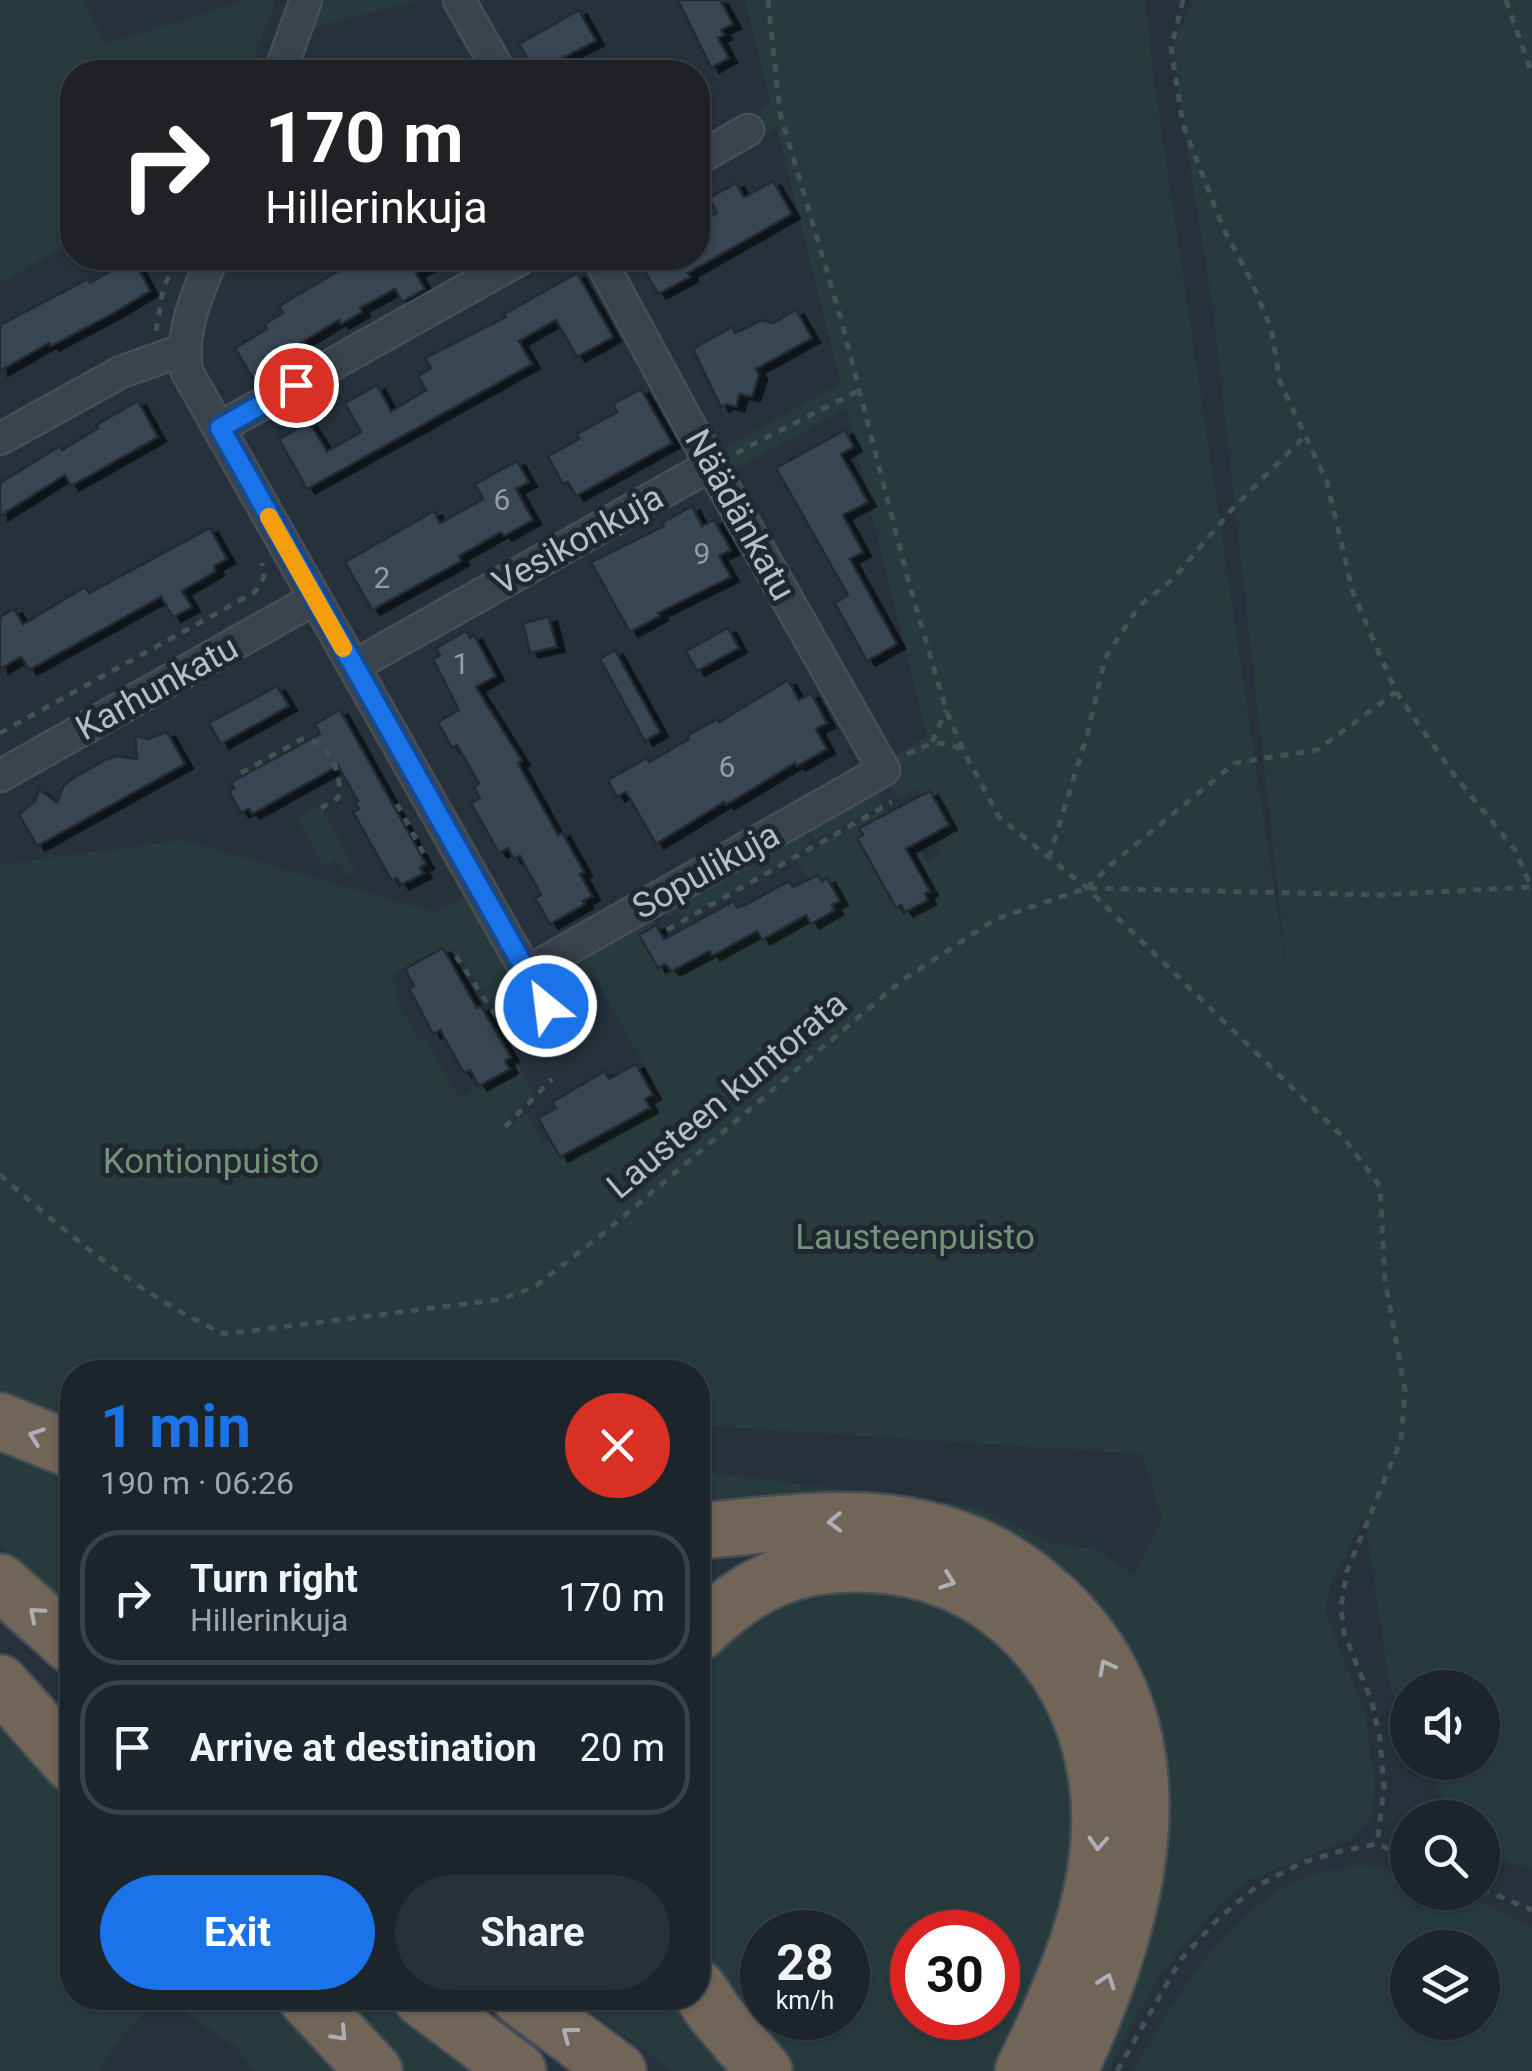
<!DOCTYPE html>
<meta charset="utf-8">
<style>
:root{--surface:#1c252c;--page:#293138;--text:#f1f3f6;--muted:#a0a5a9;--line:#3a4248;--accent:#1a73e8}
body{margin:0;font-family:Roboto,sans-serif;background:var(--page);color:var(--text);height:100vh;display:flex;flex-direction:column;font-size:38px;white-space:nowrap}
*{box-sizing:border-box;margin:0}
p{font-size:32px;color:var(--muted)}
.icon{flex:none;width:55px;height:55px;fill:none;stroke:currentColor;stroke-width:2;stroke-linecap:round;stroke-linejoin:round}
.map{position:relative;flex:1;overflow:hidden}
.side{position:absolute;left:60px;top:1360px;width:650px;height:650px;display:flex;flex-direction:column;background:var(--surface);border-radius:40px;box-shadow:0 2px 8px #0004,0 0 0 2px var(--line)}
.side>*{flex:none}
.top-card{position:absolute;left:60px;top:60px;width:650px;height:210px;border-radius:40px;box-shadow:0 2px 8px #0004,0 0 0 2px var(--line);background:#202124;color:#fff;overflow:hidden}
.fabs{position:absolute;left:1390px;top:1670px;display:grid;gap:20px}
.fabs a{display:grid;place-items:center;width:110px;height:110px;border-radius:50%;background:var(--surface);box-shadow:0 2px 8px #0004,0 0 0 2px var(--line);font-size:50px}
.speed{position:absolute;left:740px;top:1910px;display:flex;gap:20px;font-size:50px;font-weight:700;text-align:center}
.speed>*{display:grid;place-content:center;width:130px;height:130px;border-radius:50%;background:var(--surface);box-shadow:0 2px 8px #0004,0 0 0 2px var(--line);line-height:1}
.speed small{font-size:25px;font-weight:400}
.speed .limit{border:15px solid #d22;background:#fff;color:#111}
.pin{position:absolute;display:grid;place-items:center;width:85px;height:85px;color:#fff;margin:-42px;border:5px solid #fff;border-radius:50%;box-shadow:0 2px 10px #0007}
.me{position:absolute;width:110px;margin:-55px;rotate:331deg;stroke-linejoin:round;filter:drop-shadow(0 0 8px #0008)}
.turn{display:flex;align-items:center;gap:35px;height:210px;padding:0 40px;font-size:45px}
.turn .icon{width:130px;height:130px;stroke-width:2.5}
.turn b{display:block;font-size:70px;line-height:85px}
.round{display:grid;place-items:center;flex:none;width:105px;height:105px;border-radius:52px;background:var(--page)}
.head{display:flex;align-items:center;justify-content:space-between;height:170px;padding:0 40px}
h1{font-size:60px;font-weight:700;line-height:75px;color:var(--accent)}
.action{display:flex;gap:20px;margin-top:auto;padding:20px 40px}
.action a{flex:1;height:115px;border-radius:60px;background:var(--accent);color:#fff;font-size:40px;font-weight:700;line-height:115px;text-align:center}
.action a+a{background:var(--page);color:var(--text)}
ul{padding:0;list-style:none}
li{display:flex;align-items:center;gap:30px;height:135px;margin:0 20px 15px;padding:0 20px;border:5px solid var(--line);border-radius:40px}
li div{flex:1}
li b{display:block;font-size:38px}
li em{font-style:normal}
.map>svg:first-child{display:block}
</style>
<div class="map">
<svg width="1532" height="2071" viewBox="0 0 1532 2071">
<defs>
<filter id="shadow"><feDropShadow dx="8" dy="4.5" stdDeviation="0" flood-color="#0009"/></filter>
</defs>
<rect width="100%" height="100%" fill="#26313b"/>
<!-- green -->
<g fill="#283b3c" fill-rule="evenodd">
<polygon points="0,0 84,0 106,44 246,0 276,0 248,72 72,72 72,242 0,283"/>
<polygon points="322,0 419,0 311,28"/>
<path d="M745,0H1146L1152,66L1288,981L1212,303L1171,48L1194,0H1532V1870L1483,1854L1482,1818L1452,1817L1426,1763L1482,1762V1688H1408L1407,1724L1390,1687L1364,1516L1331,1583L1325,1610L1365,1713L1375,1783L1371,1821L1350,1839L1249,1880L1214,1910L1158,1977L1108,2071H1084L1102,1623L698,1514V1471L978,1507L1053,1544L1097,1549L1134,1575L1162,1518L1142,1454L698,1425V1372H72V1434L0,1405V865L181,840L435,912L466,896L531,1014L529,1018L512,1034L460,956L454,953L447,956L442,948L392,976L400,993L395,997L419,1041L426,1038L459,1098L487,1082L491,1088L505,1081L502,1073L509,1069L505,1061L514,1056L533,1094L503,1125L508,1129L526,1112L543,1142L550,1139L561,1157L574,1150L569,1141L652,1095L647,1085L653,1081L596,978L583,985L579,979L564,987L567,994L558,1000L555,979L561,969L652,917L656,925L640,935L666,966L679,967L685,975L695,969L693,963L711,953L713,956L757,931L762,939L806,915L811,923L835,909L822,881H808L797,860L819,847L821,842L883,809L891,816H880L859,828L863,835L858,839L896,907L901,905L906,912L927,900L925,894L930,891L925,882L929,880L917,853L922,852L927,861L941,852C931,833 929,803 916,789L899,798L887,780L898,775L893,765L897,762L893,756L927,736L846,408L734,470L723,449L840,384L777,128L739,149L728,129L771,104Z"/>
<polygon points="875,787 882,802 881,806 815,840 807,825"/>
<polygon points="320,805 356,871 346,876 336,860 324,867 297,818"/>
<polygon points="804,826 811,848 684,918 679,911 669,917 662,905"/>
<polygon points="0,1436 72,1465 72,1610 0,1545"/>
<path d="M868,1581L992,1622L1074,1745L1082,1871L1007,2071H782L698,1964V1659L785,1598ZM762,1932H848V2018H762ZM912,1932H998V2018H912Z"/>
<polygon points="0,1729 72,1800 72,1998 272,1998 346,2071 253,2071 235,2046 163,1998 124,2032 98,2071 0,2071"/>
<path d="M1357,1865L1402,1869L1407,1871L1408,1892L1461,1893L1532,1927V2071H1133C1173,2000 1221,1919 1297,1880C1315,1872 1338,1870 1357,1865ZM1408,1948H1482V2022H1408Z"/>
<polygon points="321,1998 387,1998 482,2071 389,2071"/>
<polygon points="574,1998 684,1998 747,2071 671,2071"/>
</g>
<!-- building -->
<g fill="#394552" stroke="#212933" stroke-width="2.5" filter="url(#shadow)">
<polygon points="678,0 720,0 733,24 721,30 724,35 718,38 729,58 711,68"/>
<polygon points="579,10 596,41 535,72 519,44"/>
<polygon points="773,181 792,214 688,273 690,277 658,294 638,258 698,258 698,230 706,225 703,220 717,213 709,198 736,183 744,197"/>
<polygon points="133,258 150,291 112,314 51,346 49,343 0,371 0,325 88,279 90,283"/>
<polygon points="346,258 444,258 416,273 425,289 402,302 395,289 360,308 362,312 341,324 339,320 299,344 307,357 257,385 235,348 267,329 265,324 283,313 279,306 350,264"/>
<polygon points="577,273 613,337 577,357 556,320 519,341 532,364 307,489 279,439 309,422 327,451 361,432 345,403 377,385 391,411 426,390 418,376 431,368 425,358 506,317 504,314"/>
<polygon points="796,310 812,338 756,369 759,375 752,397 740,394 736,407 727,404 721,407 693,349 732,327 735,333 762,320 773,323"/>
<polygon points="641,389 672,443 576,496 568,482 563,484 548,456 579,439 577,434 617,412 613,404"/>
<polygon points="138,401 158,437 71,486 65,475 0,516 0,483 60,446 62,450 98,428 96,425"/>
<polygon points="845,430 854,447 841,454 868,502 843,515 863,552 850,559 897,644 867,661 835,603 848,595 776,468"/>
<polygon points="517,461 529,482 516,489 533,520 504,536 501,532 459,556 461,561 372,610 345,562 434,511 440,523 483,499 475,484"/>
<polygon points="692,506 702,526 714,520 731,550 719,556 731,577 658,613 660,616 630,632 591,562 664,526 662,523"/>
<polygon points="210,528 227,559 214,566 216,571 182,591 192,607 173,617 161,597 29,670 21,657 0,669 0,617 14,609 23,624 85,587 89,593"/>
<polygon points="549,617 557,647 530,653 523,623"/>
<polygon points="728,628 739,648 697,671 686,651"/>
<polygon points="466,631 470,638 474,635 496,676 476,687 522,761 518,763 558,835 562,832 584,872 580,874 592,896 583,901 585,904 550,924 535,898 541,895 520,856 514,859 508,848 499,853 471,803 480,798 474,787 479,784 457,745 452,748 438,722 459,710 433,659 440,655 436,648"/>
<polygon points="615,650 660,732 645,741 600,659"/>
<polygon points="788,680 799,700 811,693 827,723 816,729 827,749 797,766 795,763 726,805 724,802 656,844 626,792 617,797 608,780 647,758 649,762 689,739 687,736 717,719 719,722"/>
<polygon points="277,686 289,706 221,744 209,723"/>
<polygon points="340,710 426,864 420,868 424,873 401,885 397,878 392,881 353,812 359,809 355,802 358,801 338,766 252,814 249,809 241,813 229,791 234,788 231,782 320,734 315,724"/>
<polygon points="167,732 185,764 37,846 19,814 35,801 39,790 57,802 64,785 73,778 107,759 118,756 137,759 135,736 148,739"/>
<polygon points="930,791 949,825 906,849 930,891 925,894 928,900 905,912 901,905 896,908 857,838 863,835 859,828"/>
<polygon points="818,875 822,881 827,878 840,901 832,905 835,910 811,924 806,915 762,940 757,931 712,956 710,951 672,971 665,964 658,968 639,935 656,925 664,939 734,901 737,907 745,905 789,881 793,887"/>
<polygon points="443,948 477,1008 481,1006 511,1057 505,1061 510,1069 479,1086 470,1070 464,1073 440,1030 433,1034 409,988 414,986 405,969"/>
<polygon points="636,1064 653,1095 645,1099 650,1108 560,1157 538,1118 556,1108 552,1102 605,1071 609,1079"/>
</g>
<g fill="none" stroke-linecap="round" stroke-linejoin="round">
<defs>
<g id="minor">
<polyline points="459,0 500,72"/>
<polyline points="280,72 306,0"/>
<polyline points="698,159 748,130"/>
<path d="M212,258C197,296 180,330 187,372L546,1006"/>
<polyline points="219,428 522,258"/>
<polyline points="0,439 121,372 183,350"/>
<polyline points="354,666 711,465"/>
<polyline points="0,776 314,599"/>
<polyline points="527,972 884,770 711,465 599,258"/>
</g>
<g id="motorway">
<polyline points="0,1421 72,1450"/>
<path d="M698,1531C771,1525 850,1512 924,1529C974,1540 1018,1565 1055,1600C1193,1731 1140,1921 1069,2071"/>
<polyline points="0,1582 72,1646"/>
<path d="M698,1633C722,1610 748,1589 779,1577C815,1563 853,1562 891,1566C1003,1581 1082,1670 1097,1780C1112,1880 1066,1983 1023,2071"/>
<polyline points="0,1683 72,1764"/>
<polyline points="698,1988 714,2012 764,2071"/>
<polyline points="306,1998 374,2071"/>
<polyline points="421,1998 518,2071"/>
<polyline points="520,1998 618,2071"/>
</g>
</defs>
<!-- minor casing -->
<use href="#minor" stroke="#464e58" stroke-width="35"/>
<!-- motorway casing -->
<use href="#motorway" stroke="#454d57" stroke-width="60"/>
<!-- path -->
<g stroke="#415454" stroke-width="5" stroke-dasharray="8 8" stroke-linecap="butt">
<polyline points="768,0 780,113 841,319 907,576 946,710 964,752 999,817 1087,888 1249,1046 1342,1136 1380,1186 1385,1280 1405,1391 1401,1440 1347,1571 1341,1607 1344,1633 1372,1702 1380,1740 1384,1789 1377,1844"/>
<polyline points="1183,0 1171,48 1183,125 1224,230 1250,278 1271,328 1280,382 1327,482 1353,593 1396,692 1455,776 1515,850 1532,889"/>
<polyline points="1506,0 1532,74"/>
<polyline points="248,72 253,59"/>
<polyline points="156,331 163,290 176,258"/>
<polyline points="736,453 858,391"/>
<polyline points="0,733 255,592 264,577 262,563"/>
<polyline points="932,742 946,710"/>
<path d="M907,754C928,744 941,738 962,750"/>
<path d="M241,773L302,739C328,737 344,777 338,798L321,808"/>
<polyline points="397,804 424,854"/>
<polyline points="1049,858 1088,732 1105,658 1139,606 1173,579 1235,506 1304,437"/>
<polyline points="1087,888 1108,867 1235,763 1317,750 1396,692"/>
<polyline points="667,930 892,802"/>
<polyline points="456,956 512,1040 524,1044"/>
<polyline points="505,1127 552,1079"/>
<path d="M0,1175C69,1235 141,1297 225,1334L497,1300L533,1288L605,1232L901,981L996,919L1087,888L1380,895L1532,887"/>
<polyline points="1482,1889 1532,1910"/>
<polyline points="1117,2071 1181,1959 1219,1918 1257,1886 1301,1863 1341,1851 1377,1844 1408,1857"/>
</g>
<!-- minor -->
<use href="#minor" stroke="#3a424c" stroke-width="30"/>
<!-- motorway -->
<use href="#motorway" stroke="#716558" stroke-width="55"/>
</g>
<!-- one-way arrows -->
<defs><path id="oneway-chevron" d="M-2-3.5L2.5 0L-2 3.5" fill="none" stroke-width="1.6" stroke-linecap="round" stroke-linejoin="round" transform="scale(2.5)"/></defs>
<g stroke="#acb0b6">
<use href="#oneway-chevron" transform="translate(36 1436) rotate(-160)"/>
<use href="#oneway-chevron" transform="translate(835 1522) rotate(179)"/>
<use href="#oneway-chevron" transform="translate(948 1581) rotate(20)"/>
<use href="#oneway-chevron" transform="translate(36 1614) rotate(-139)"/>
<use href="#oneway-chevron" transform="translate(1106 1667) rotate(-118)"/>
<use href="#oneway-chevron" transform="translate(1098 1843) rotate(93)"/>
<use href="#oneway-chevron" transform="translate(1107 1981) rotate(-70)"/>
<use href="#oneway-chevron" transform="translate(340 2034) rotate(47)"/>
<use href="#oneway-chevron" transform="translate(569 2034) rotate(-143)"/>
</g>
<g fill="none" stroke-linecap="round" stroke-linejoin="round">
<defs>
<polyline id="route" points="296,385 220,428 546,1006"/>
</defs>
<!-- route casing -->
<use href="#route" stroke="#114b97" stroke-width="25"/>
<!-- route -->
<use href="#route" stroke="#1a73e8" stroke-width="18"/>
<!-- slow -->
<polyline stroke="#f59e0b" stroke-width="18" points="269,517 343,648"/>
</g>
<g text-anchor="middle" dominant-baseline="central" stroke-width="10" stroke-linejoin="round" paint-order="stroke">
<!-- number labels -->
<g font-size="30" fill="#959da8">
<text x="502" y="499">6</text>
<text x="702" y="553">9</text>
<text x="382" y="577">2</text>
<text x="461" y="663">1</text>
<text x="727" y="766">6</text>
</g>
<!-- street labels -->
<g font-size="35" fill="#b6bdc7" stroke="#1f2731">
<text transform="translate(740 515) rotate(61)">Näädänkatu</text>
<text transform="translate(578 540) rotate(-29)">Vesikonkuja</text>
<text transform="translate(157 688) rotate(-29)">Karhunkatu</text>
<text transform="translate(706 871) rotate(-29)">Sopulikuja</text>
<text transform="translate(727 1095) rotate(-40)">Lausteen kuntorata</text>
</g>
<!-- park labels -->
<g font-size="35" fill="#6f9576" stroke="#1f2731">
<text x="211" y="1161">Kontionpuisto</text>
<text x="915" y="1237">Lausteenpuisto</text>
</g>
</g>
</svg>
<div class="fabs">
<a><svg class="icon" aria-label="sound" viewBox="0 0 24 24"><path d="M4 9h4l5-4v14l-5-4H4zM17 9q2 3 0 6"/></svg></a>
<a><svg class="icon" aria-label="search" viewBox="0 0 24 24"><circle cx="10" cy="10" r="6"/><path d="M15 15l6 6"/></svg></a>
<a><svg class="icon" aria-label="layers" viewBox="0 0 24 24"><path d="M12 4l9 5-9 5-9-5zM3 14l9 5 9-5"/></svg></a>
</div>
<div class="speed"><div>28<small>km/h</small></div><div class="limit">30</div></div>
<div class="pin" style="left:296px;top:385px;background:#d93025"><svg class="icon" aria-label="arrive" viewBox="0 0 24 24"><path d="M6 21V4h12l-3 4 3 4H6"/></svg></div>
<svg class="me" style="left:546px;top:1006px" viewBox="-20 -20 40 40"><circle r="17" fill="#1a73e8" stroke="#fff" stroke-width="3"/><path d="M0-11L8 9 0 5-8 9z" fill="#fff"/></svg>
<div class="top-card">
<div class="turn"><svg class="icon" aria-label="right" viewBox="0 0 24 24"><path d="M7 20v-9h11M14 6l5 5-5 5"/></svg><div><b>170 m</b>Hillerinkuja</div></div>
</div>
<section class="side">
<div class="head"><div><h1>1 min</h1><p>190 m · 06:26</p></div><a class="round" style="background:#d93025;color:#fff"><svg class="icon" aria-label="close" viewBox="0 0 24 24"><path d="M6 6l12 12M18 6L6 18"/></svg></a></div>
<ul>
<li><svg class="icon" aria-label="right" viewBox="0 0 24 24"><path d="M7 20v-9h11M14 6l5 5-5 5"/></svg><div><b>Turn right</b><p>Hillerinkuja</p></div><em>170 m</em></li>
<li><svg class="icon" aria-label="arrive" viewBox="0 0 24 24"><path d="M6 21V4h12l-3 4 3 4H6"/></svg><div><b>Arrive at destination</b></div><em>20 m</em></li>
</ul>
<div class="action"><a>Exit</a><a>Share</a></div>
</section>
</div>
